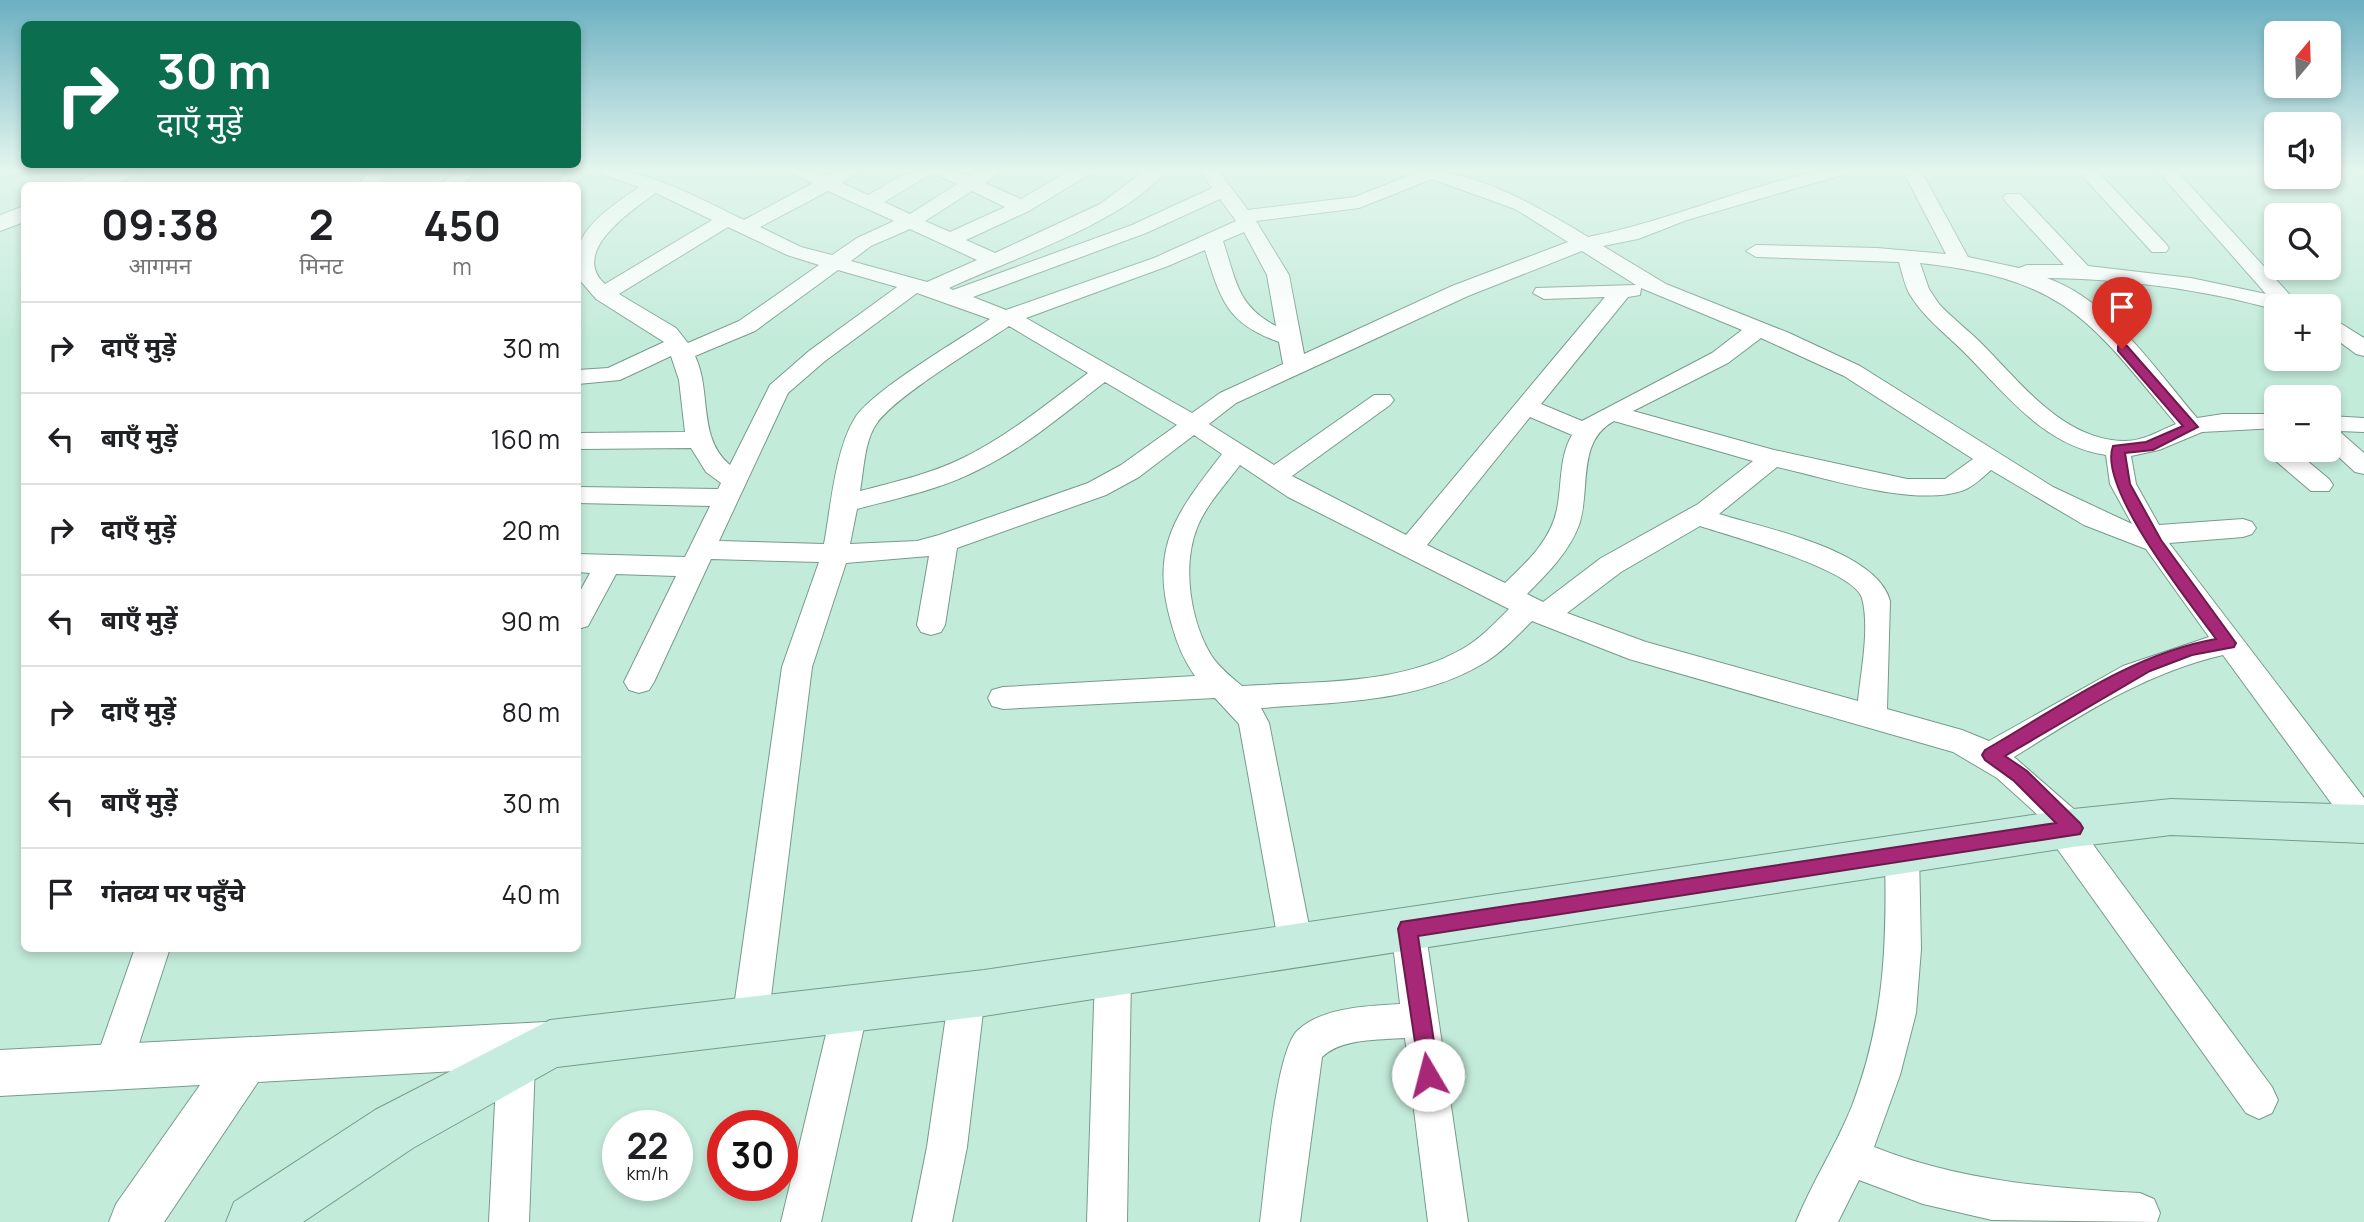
<!DOCTYPE html>
<html lang="hi">
<meta charset="utf-8">
<style>
:root{--surface:#fff;--page:#f6f6f6;--text:#202124;--muted:#757577;--line:#e0e0e0}
body{margin:0;font-family:Manrope,"Noto Sans Devanagari",sans-serif;background:var(--page);color:var(--text);height:100vh;display:flex;flex-direction:column;font-size:26px;white-space:nowrap}
*{box-sizing:border-box;margin:0}
p{font-size:23px;color:var(--muted)}
.icon{flex:none;width:38px;height:38px;fill:none;stroke:currentColor;stroke-width:2;stroke-linecap:round;stroke-linejoin:round}
.map{position:relative;flex:1;overflow:hidden}
.drawer{position:absolute;left:21px;top:182px;width:560px;height:770px;display:flex;flex-direction:column;background:var(--surface);border-radius:10px;box-shadow:0 4px 10px #0003}
.drawer>*{flex:none}
.top-card{position:absolute;left:21px;top:21px;width:560px;height:147px;border-radius:10px;box-shadow:0 4px 10px #0003;background:#0b6e4f;color:#fff;overflow:hidden}
.needle{width:46px;rotate:19deg}
.fabs{position:absolute;left:2264px;top:21px;display:grid;gap:14px}
.fabs a{display:grid;place-items:center;width:77px;height:77px;border-radius:10px;background:var(--surface);box-shadow:0 4px 10px #0003;font-size:35px}
.speed{position:absolute;left:602px;top:1110px;display:flex;gap:14px;font-size:35px;font-weight:700;text-align:center}
.speed>*{display:grid;place-content:center;width:91px;height:91px;border-radius:50%;background:var(--surface);box-shadow:0 4px 10px #0003;line-height:1}
.speed small{font-size:18px;font-weight:400}
.speed .limit{border:10px solid #d22;background:#fff;color:#111}
.pin{position:absolute;display:grid;place-items:center;width:60px;height:60px;color:#fff;margin:-72px -30px;border-radius:50% 50% 50% 0;rotate:-45deg;box-shadow:0 0 7px #0007}
.pin .icon{rotate:45deg}
.me{position:absolute;width:77px;margin:-38px;rotate:352deg;stroke-linejoin:round;filter:drop-shadow(0 0 5px #0008)}
.turn{display:flex;align-items:center;gap:24px;height:147px;padding:0 21px;font-size:32px}
.turn .icon{width:91px;height:91px;stroke-width:2.5}
.turn b{display:block;font-size:49px;line-height:60px}
.eta{display:flex;justify-content:space-evenly;align-items:center;height:119px;text-align:center}
.eta b{font-size:42px;font-weight:700;line-height:49px}
ul{padding:0;list-style:none}
li{display:flex;align-items:center;gap:21px;height:91px;padding:0 21px;border-top:2px solid var(--line)}
li div{flex:1}
li b{display:block;font-size:26px}
li em{font-style:normal}
.map>svg:first-child{display:block}
</style>
<div class="map">
<svg width="2364" height="1222" viewBox="0 0 2364 1222">
<rect width="100%" height="100%" fill="#c3ebda"/>
<g fill="none" stroke-linecap="round" stroke-linejoin="round">
<defs>
<g id="minor">
<polygon points="371,169 390,169 377,186 357,186"/>
<polygon points="460,169 481,169 460,186 438,186"/>
<polygon points="571,169 591,169 574,186 553,186"/>
<path d="M597,169C649,169 698,198 744,220L813,183L790,173L788,169H812L827,176L841,169H863L842,183L868,195C905,174 927,157 970,176L982,169H1003L985,183L1021,199L1072,169H1089L1088,175L1029,211L966,240L995,253L1100,204L1147,169H1167C1129,221 1008,260 949,288L953,290L1132,225L1212,188L1199,169H1217L1248,210L1355,197L1415,173L1412,169C1475,169 1535,205 1588,237C1646,226 1705,203 1762,186C1793,177 1820,169 1851,169L1849,173L1687,220L1638,239L1603,246L1666,284L1789,333L1860,366L2053,487L2132,524L2110,484L2106,455C2044,446 2006,394 1964,352C1945,333 1923,317 1909,293C1904,283 1902,272 1899,262L1756,257L1746,251L1756,245L1877,248L1946,254L1902,169H1920L1968,257L2019,268L2027,265H2064L2006,202L2003,198L2006,194H2020L2088,266L2191,278L2266,294L2156,169H2175L2300,306H2277V310C2202,289 2124,279 2047,278C2111,301 2154,368 2197,418L2223,414H2277V428L2202,432L2159,450L2131,456L2136,484L2159,525L2243,519L2252,522L2256,528L2252,534L2243,537L2169,543L2364,798V836L2353,833L2223,655C2145,673 2081,715 2014,757L2084,818L2089,828L2086,835L2272,1087L2278,1100L2272,1113L2259,1119L2246,1113L2051,840L2047,830L2049,825L1997,778L1953,752L1629,659L1532,621C1517,636 1502,652 1484,663C1418,703 1335,702 1261,708L1269,723L1313,946L1308,957L1296,962L1284,957L1279,946L1239,724L1215,698L1003,709L992,706L988,698L992,690L1003,687L1195,676C1183,659 1176,641 1171,622C1149,546 1178,511 1222,454L1194,435L1139,477L1106,495L957,548L945,625L941,632L931,635L921,632L917,625L929,556L846,563L812,667L768,1021L763,1033L750,1038L737,1033L732,1021L782,667L819,562L711,559L654,682L649,690L639,693L629,690L624,682L676,576L616,574L588,626L578,629V595L590,573L578,572V554L685,557L710,506L578,503V487L718,489L721,483L706,472L691,448L578,449V433L685,432L679,380L671,356L620,380L578,384V370L608,368L664,342L596,299L578,278C578,269 576,258 578,250C583,223 618,202 639,187L599,173ZM933,173L957,184L910,214L884,202ZM1432,179L1515,209L1568,242L1452,286L1304,354L1289,275L1256,221L1359,208ZM828,191L894,221L857,238L832,255L801,247L760,227ZM972,191L1005,207L950,232L925,221ZM656,193L712,220L605,284C569,252 632,210 656,193ZM1220,199L1236,221L1154,258L1006,310L973,297L1146,233ZM728,227L787,255L819,265L739,321L688,343L676,328L619,294ZM910,229L977,260L927,282L851,261L871,246ZM1244,232L1267,275L1276,326C1237,306 1236,280 1223,241ZM1205,250C1221,300 1226,323 1279,342L1283,364L1220,393L1192,413L1026,318L1168,266ZM1582,251L1636,285L1536,288L1533,293L1544,299L1605,297L1406,535L1292,476L1390,405L1394,400L1390,395H1374L1274,465L1209,424L1236,403L1468,296ZM1920,263C2065,279 2088,318 2176,424C2159,431 2143,441 2125,441C2064,441 2021,383 1982,344C1968,330 1952,318 1939,304L1929,289ZM838,270L897,287L809,351L770,385L730,465C697,438 712,391 695,356L755,331ZM1641,288L1742,330L1712,353L1582,421L1541,404L1628,297L1640,295ZM917,293L990,319C959,340 873,390 855,418C835,450 831,507 824,544L719,541L788,393L825,361ZM1009,326L1088,373C1048,403 1008,436 963,458C930,474 895,482 860,491C864,470 864,441 877,423C897,395 977,348 1009,326ZM1761,338L1844,376L1973,459L1945,479H1907L1774,450L1633,411L1728,363ZM1105,382L1177,425L1121,465L1088,483L939,535L917,541L850,544L857,509C898,498 942,489 980,469C1026,447 1064,413 1105,382ZM1530,417L1572,435C1559,457 1562,485 1557,509C1551,540 1527,562 1505,583L1427,545ZM1614,421L1753,461L1698,504L1601,558L1543,602L1527,594C1547,574 1569,552 1579,525C1591,490 1576,441 1614,421ZM1240,465L1288,497L1509,609C1495,623 1481,638 1464,648C1399,686 1314,681 1242,686C1231,677 1219,667 1211,655C1190,620 1182,566 1197,528C1206,505 1225,485 1240,465ZM1777,467C1827,478 1917,508 1964,490C1974,486 1983,477 1991,470L2084,525L2146,549L2209,637L2123,666L1989,741L1962,730L1887,709L1890,601C1877,550 1764,528 1719,514ZM1700,526C1730,536 1853,569 1862,598C1870,628 1861,670 1858,701L1646,642L1567,613L1621,572Z"/>
<polygon points="2076,169 2095,169 2166,244 2169,248 2166,252 2152,252"/>
<polygon points="2329,316 2364,338 2364,356 2356,354 2329,334"/>
<polygon points="2329,416 2364,418 2364,432 2339,431 2364,453 2364,474 2355,472 2329,448"/>
<polygon points="2277,443 2277,450 2294,450 2329,479 2333,485 2329,491 2311,491 2270,456 2267,450"/>
<path d="M1902,838L1914,842L1919,852L1921,949L1916,1013L1900,1075L1874,1147C1959,1181 2049,1188 2140,1193L2154,1199L2160,1213L2157,1222L1992,1220L1923,1204L1859,1180L1838,1222H1796C1812,1182 1836,1146 1852,1106C1885,1019 1887,943 1885,852L1890,842Z"/>
<path d="M1408,913L1420,917L1425,928L1468,1222H1428L1405,1038C1378,1040 1342,1038 1322,1057L1300,1222H1260C1265,1186 1275,1050 1298,1030C1323,1007 1368,1006 1400,1004L1391,928L1396,917Z"/>
<polygon points="135,948 170,948 132,1065 126,1078 113,1083 100,1078 94,1065"/>
<polygon points="1113,958 1126,963 1131,974 1127,1222 1087,1222 1095,974 1100,963"/>
<polygon points="967,978 980,983 985,995 967,1147 952,1222 912,1222 927,1147 949,995 954,983"/>
<polygon points="850,992 863,997 868,1009 821,1222 781,1222 832,1009 837,997"/>
<polygon points="516,1045 529,1050 535,1063 529,1222 489,1222 497,1063 503,1050"/>
</g>
<g id="tertiary">
<path d="M107,169H138C125,188 95,186 75,186L79,181Z"/>
<polygon points="24,206 24,222 0,231 0,215"/>
<polygon points="546,1022 562,1028 569,1044 562,1060 546,1066 258,1082 164,1222 109,1222 116,1204 200,1085 0,1096 0,1050"/>
</g>
<polygon id="secondary" points="2171,799 2364,805 2364,843 2171,835 2073,847 984,1016 557,1067 413,1148 303,1222 226,1222 234,1202 375,1110 550,1020 984,970 2073,809"/>
</defs>
<!-- minor casing -->
<use href="#minor" stroke="#769b8c" stroke-width="2"/>
<!-- tertiary casing -->
<use href="#tertiary" stroke="#769b8c" stroke-width="2"/>
<!-- secondary casing -->
<use href="#secondary" stroke="#769b8c" stroke-width="2"/>
<!-- minor -->
<use href="#minor" fill="#fff" fill-rule="evenodd"/>
<!-- tertiary -->
<use href="#tertiary" fill="#fff" fill-rule="evenodd"/>
<!-- secondary -->
<use href="#secondary" fill="#c6ece0" fill-rule="evenodd"/>
</g>
<!-- sky -->
<linearGradient id="sky" x2="0" y2="1"><stop stop-color="#6cb0c2"/><stop offset="0.5" stop-color="#e4f6ee"/><stop offset="1" stop-color="#e4f6ee" stop-opacity="0"/></linearGradient>
<rect width="2364" height="340" fill="url(#sky)"/>
<!-- route -->
<path fill="#a72877" stroke="#6d1a4d" stroke-width="2" d="M2122,345L2127,346L2198,427L2153,450L2125,453L2130,484L2161,540L2236,643L2234,647L2192,655L2150,671L2005,756L2027,771L2080,823L2083,828L2080,834L1418,936L1439,1075L1436,1082L1428,1085L1421,1082L1398,929L1401,922L2056,823L2014,781L1985,760L1982,755L1985,750C2058,708 2131,654 2216,639C2190,603 2097,488 2113,446L2146,442L2183,426L2118,351V346Z"/>
</svg>
<div class="fabs">
<a><svg class="needle" viewBox="-14 -14 28 28"><path d="M0-13l5 13h-10z" fill="#e53935"/><path d="M0 13l5-13h-10z" fill="#757577"/></svg></a>
<a><svg class="icon" aria-label="sound" viewBox="0 0 24 24"><path d="M4 9h4l5-4v14l-5-4H4zM17 9q2 3 0 6"/></svg></a>
<a><svg class="icon" aria-label="search" viewBox="0 0 24 24"><circle cx="10" cy="10" r="6"/><path d="M15 15l6 6"/></svg></a>
<a>+</a>
<a>−</a>
</div>
<div class="speed"><div>22<small>km/h</small></div><div class="limit">30</div></div>
<div class="pin" style="left:2122px;top:349px;background:#d93025"><svg class="icon" aria-label="arrive" viewBox="0 0 24 24"><path d="M6 21V4h12l-3 4 3 4H6"/></svg></div>
<svg class="me" style="left:1428px;top:1075px" viewBox="-20 -20 40 40"><circle r="19" fill="#fff"/><path d="M0-13L10 11 0 6-10 11z" fill="#a72877"/></svg>
<div class="top-card">
<div class="turn"><svg class="icon" aria-label="right" viewBox="0 0 24 24"><path d="M7 20v-9h11M14 6l5 5-5 5"/></svg><div><b>30 m</b>दाएँ मुड़ें</div></div>
</div>
<section class="drawer">
<div class="eta">
<div><b>09:38</b><p>आगमन</p></div>
<div><b>2</b><p>मिनट</p></div>
<div><b>450</b><p>m</p></div>
</div>
<ul>
<li><svg class="icon" aria-label="right" viewBox="0 0 24 24"><path d="M7 20v-9h11M14 6l5 5-5 5"/></svg><div><b>दाएँ मुड़ें</b></div><em>30 m</em></li>
<li><svg class="icon" aria-label="left" viewBox="0 0 24 24"><path d="M17 20v-9H6M10 6l-5 5 5 5"/></svg><div><b>बाएँ मुड़ें</b></div><em>160 m</em></li>
<li><svg class="icon" aria-label="right" viewBox="0 0 24 24"><path d="M7 20v-9h11M14 6l5 5-5 5"/></svg><div><b>दाएँ मुड़ें</b></div><em>20 m</em></li>
<li><svg class="icon" aria-label="left" viewBox="0 0 24 24"><path d="M17 20v-9H6M10 6l-5 5 5 5"/></svg><div><b>बाएँ मुड़ें</b></div><em>90 m</em></li>
<li><svg class="icon" aria-label="right" viewBox="0 0 24 24"><path d="M7 20v-9h11M14 6l5 5-5 5"/></svg><div><b>दाएँ मुड़ें</b></div><em>80 m</em></li>
<li><svg class="icon" aria-label="left" viewBox="0 0 24 24"><path d="M17 20v-9H6M10 6l-5 5 5 5"/></svg><div><b>बाएँ मुड़ें</b></div><em>30 m</em></li>
<li><svg class="icon" aria-label="arrive" viewBox="0 0 24 24"><path d="M6 21V4h12l-3 4 3 4H6"/></svg><div><b>गंतव्य पर पहुँचे</b></div><em>40 m</em></li>
</ul>
</section>
</div>
